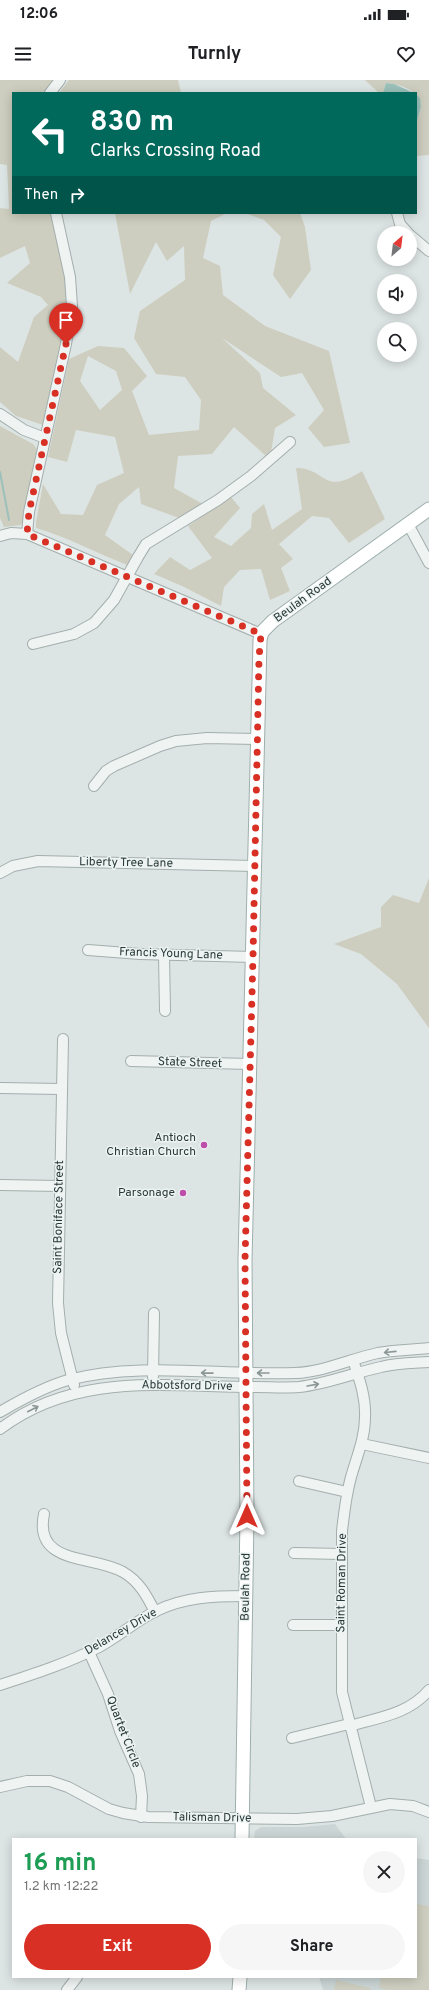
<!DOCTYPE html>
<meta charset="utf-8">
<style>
:root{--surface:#fff;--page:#f6f6f6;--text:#202124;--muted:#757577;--accent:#d93025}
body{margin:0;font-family:Overpass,sans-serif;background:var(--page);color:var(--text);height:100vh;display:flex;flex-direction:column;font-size:15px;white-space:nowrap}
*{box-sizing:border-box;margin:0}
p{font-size:13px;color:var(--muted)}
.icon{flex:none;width:22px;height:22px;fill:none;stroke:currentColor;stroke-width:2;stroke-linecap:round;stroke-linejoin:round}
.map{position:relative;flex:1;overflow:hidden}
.side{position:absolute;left:12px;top:1758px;width:405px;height:140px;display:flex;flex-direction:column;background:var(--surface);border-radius:0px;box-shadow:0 2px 10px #0003}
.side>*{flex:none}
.banner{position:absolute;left:12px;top:12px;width:405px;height:122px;border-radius:0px;box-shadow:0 2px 10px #0003;background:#00695c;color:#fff;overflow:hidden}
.needle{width:26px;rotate:28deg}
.controls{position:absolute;left:377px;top:146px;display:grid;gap:8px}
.controls a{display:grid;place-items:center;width:40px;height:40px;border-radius:50%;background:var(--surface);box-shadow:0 2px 10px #0003;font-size:20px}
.pin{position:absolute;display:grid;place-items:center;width:34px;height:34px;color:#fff;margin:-41px -17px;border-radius:50% 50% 50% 0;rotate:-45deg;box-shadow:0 0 4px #0007}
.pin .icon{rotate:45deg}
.me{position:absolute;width:44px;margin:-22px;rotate:0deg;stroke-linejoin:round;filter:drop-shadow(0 0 3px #0008)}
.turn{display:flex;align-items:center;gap:14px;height:84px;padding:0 12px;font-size:18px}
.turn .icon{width:52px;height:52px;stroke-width:2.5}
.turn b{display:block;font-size:28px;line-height:34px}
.then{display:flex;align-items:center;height:38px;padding:0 12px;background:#0003;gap:8px;font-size:15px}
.round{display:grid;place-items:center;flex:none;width:42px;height:42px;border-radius:21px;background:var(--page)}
.headline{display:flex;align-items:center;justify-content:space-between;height:68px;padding:0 12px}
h1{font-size:24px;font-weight:700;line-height:30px;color:#1e9e55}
.cta{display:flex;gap:8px;margin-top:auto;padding:8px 12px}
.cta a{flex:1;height:46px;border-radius:24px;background:var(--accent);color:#fff;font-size:16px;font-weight:700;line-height:46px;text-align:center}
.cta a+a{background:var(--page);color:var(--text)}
.status{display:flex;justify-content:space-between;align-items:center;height:28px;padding:0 20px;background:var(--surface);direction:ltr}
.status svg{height:11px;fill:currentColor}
header{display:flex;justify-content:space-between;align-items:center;height:52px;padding:0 12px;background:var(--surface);font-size:18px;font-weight:700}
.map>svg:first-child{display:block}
</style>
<div class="status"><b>12:06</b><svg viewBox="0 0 49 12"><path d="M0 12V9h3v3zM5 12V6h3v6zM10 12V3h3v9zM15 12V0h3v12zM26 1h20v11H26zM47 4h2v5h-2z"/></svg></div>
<header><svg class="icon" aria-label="menu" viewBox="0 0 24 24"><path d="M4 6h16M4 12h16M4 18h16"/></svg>Turnly<svg class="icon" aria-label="heart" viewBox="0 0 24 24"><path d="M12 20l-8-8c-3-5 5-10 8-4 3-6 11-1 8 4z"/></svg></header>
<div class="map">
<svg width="429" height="1910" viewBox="0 0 429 1910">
<rect width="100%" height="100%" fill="#dde5e4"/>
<!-- built -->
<g fill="#cbd5d5">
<polygon points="335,1744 346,1759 254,1759 255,1751 261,1747 303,1747"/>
<polygon points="416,1778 429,1780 429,1910 323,1910 319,1897 416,1897"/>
</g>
<!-- green -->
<g fill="#cdcebf" fill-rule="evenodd">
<polygon points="0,0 53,0 44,13 13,13 13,133 51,133 65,193 68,233 43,345 16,336 0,322 0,267 18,282 34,237 48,225 41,217 7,203 30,183 25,166 0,178 0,128 9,129 7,85 0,84"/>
<polygon points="69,0 178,0 181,13 59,13"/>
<path d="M365,0H429V75L416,76C416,66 414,54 416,45C417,38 421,33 421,26C421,11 400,4 386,3L383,13H379Z"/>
<path d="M115,133H227L211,141L203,178L220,186L223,215L265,246L329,271L350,363L324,367L308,348L324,330L302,293L281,297L222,258L260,293L263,308L296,335L275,348L271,372L266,376L234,347L212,374L178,376L174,408L203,424L179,438L141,424L139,407L119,424L105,455L133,475L127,485C96,473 68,457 36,448V442L43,404L61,434L83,435L97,405L124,393L115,357L76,350L67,382L48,377L69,279L98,266L124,268L147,296L132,311L149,355L199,350L201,320L185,297L156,294L134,258L140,231L185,200L184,166L167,181L156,162L130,214ZM88,276L116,291L122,310L100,330L80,301Z"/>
<polygon points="245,133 300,133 305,147 311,190 290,219 273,195 281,157 264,140"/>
<polygon points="0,346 33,364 37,369 24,440 21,445 4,447 0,438"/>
<path d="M296,388C327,388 322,417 362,391L385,439L349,463L329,438L312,436L279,464L293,479L281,488L290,511L270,520L261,489L240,490L224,507L221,526L182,506L154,494L170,477L190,490L212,478L188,446L231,417L240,428L214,457L231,466L251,448L252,434L264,424L272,450L302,429Z"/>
<polygon points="429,798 429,948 397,904 361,874 334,864 381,847 381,827 393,815 419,823"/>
<polygon points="416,1824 429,1826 429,1910 388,1910 379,1908 381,1897 416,1897"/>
<polygon points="336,1900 370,1908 371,1910 334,1910"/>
</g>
<!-- water -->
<g fill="#9bc1ba">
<polygon points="386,3 394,4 414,13 383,13"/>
<polygon points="416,14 420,18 421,27 416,45"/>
</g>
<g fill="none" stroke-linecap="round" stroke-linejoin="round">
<!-- stream -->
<polyline stroke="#9bc1ba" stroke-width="2" points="0,392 9,440"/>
<defs>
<g id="minor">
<polyline points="50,13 60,0"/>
<polyline points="397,133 400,144 408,153"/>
<polyline points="410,155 429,171"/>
<polyline points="0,334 24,350 45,358"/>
<polyline points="408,444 429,483"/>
<polyline points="27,454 29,432 66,264 72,226 70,197 56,133"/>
<polyline points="0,456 11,453 27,454 261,554"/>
<polyline points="33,564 74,554 94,543 114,520 138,477 146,464 218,420 251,396 290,362"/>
<polyline points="94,706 106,691 114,686 160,666 176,661 207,658 257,659"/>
<polyline points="0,793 13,786 38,781 255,786"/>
<polyline points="88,870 140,874 253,877"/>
<polyline points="164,875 165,931"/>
<polyline points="63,959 58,1223 61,1253 74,1305"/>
<polyline points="131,981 250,984"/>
<polyline points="0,1008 62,1009"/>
<polyline points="0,1105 60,1106"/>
<path d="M353,1280C359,1298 366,1317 365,1337C365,1358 357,1376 351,1397C346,1415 344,1433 342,1451V1612L371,1727"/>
<polyline points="153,1297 154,1233"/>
<path d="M0,1332C22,1319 44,1307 68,1300C140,1281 222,1296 295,1293C324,1292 350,1279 378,1273C394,1270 412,1270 429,1268"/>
<path d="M0,1349C77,1291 166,1307 256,1307C270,1307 285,1308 299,1307C327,1304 353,1293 381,1287C396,1283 413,1283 429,1282"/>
<polyline points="362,1364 429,1378"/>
<polyline points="299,1401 347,1412"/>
<path d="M44,1434C33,1486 95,1475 123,1492C139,1501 147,1516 155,1532"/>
<polyline points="294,1473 342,1474"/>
<polyline points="293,1545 341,1545"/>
<polyline points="89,1572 108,1614 120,1651 139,1694 142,1716 141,1737"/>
<path d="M0,1605C34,1594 68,1583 99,1567C119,1556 136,1541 156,1531C184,1517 214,1516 245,1516"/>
<path d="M349,1646C378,1638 409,1634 429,1610"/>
<polyline points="292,1658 349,1644"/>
<polyline points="0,1707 27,1701 50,1701 68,1707 109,1729 123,1733 148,1737 297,1739 332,1736 390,1724 413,1726 429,1732"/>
<polyline points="67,1910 77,1897"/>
</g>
<g id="major">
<polyline points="242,1759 247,1436 245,1180 260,560 262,552 273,541 429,429"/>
<polyline points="239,1910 240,1897"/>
</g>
</defs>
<!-- minor casing -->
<use href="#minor" stroke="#a3aead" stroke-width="12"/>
<!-- major casing -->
<use href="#major" stroke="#9dafad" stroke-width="15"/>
<!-- minor -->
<use href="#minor" stroke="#eff4f3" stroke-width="10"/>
<!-- major -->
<use href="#major" stroke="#fff" stroke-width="13"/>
</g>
<!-- one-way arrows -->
<defs><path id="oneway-shaft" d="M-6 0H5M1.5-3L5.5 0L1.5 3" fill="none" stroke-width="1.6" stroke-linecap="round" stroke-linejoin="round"/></defs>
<g stroke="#8c9696">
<use href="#oneway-shaft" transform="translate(390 1272) rotate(174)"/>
<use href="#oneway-shaft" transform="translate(207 1293) rotate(-179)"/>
<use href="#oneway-shaft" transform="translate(263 1293) rotate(-180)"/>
<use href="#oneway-shaft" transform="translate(313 1305) rotate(-10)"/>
<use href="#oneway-shaft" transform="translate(33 1329) rotate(-27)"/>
</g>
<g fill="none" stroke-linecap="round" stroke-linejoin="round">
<!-- route -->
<polyline stroke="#d93025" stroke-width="7" stroke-dasharray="0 12.6" points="66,264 29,432 27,454 261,554 259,578 253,877 245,1180 247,1436"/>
</g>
<!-- markers -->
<g fill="#bd4fab" stroke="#ecf3f2" stroke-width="1.5">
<circle cx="204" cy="1065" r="4"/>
<circle cx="183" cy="1113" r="4"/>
</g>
<g text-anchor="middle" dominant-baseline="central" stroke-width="3" stroke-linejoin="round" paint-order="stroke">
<!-- street labels -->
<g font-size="12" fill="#283938" stroke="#ecf3f2">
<text transform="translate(303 520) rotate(-36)">Beulah Road</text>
<text transform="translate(126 783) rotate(1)">Liberty Tree Lane</text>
<text transform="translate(171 874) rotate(2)">Francis Young Lane</text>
<text transform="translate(190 983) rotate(2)">State Street</text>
<text transform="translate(59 1137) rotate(-89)">Saint Boniface Street</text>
<text transform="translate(187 1306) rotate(1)">Abbotsford Drive</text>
<text transform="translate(342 1503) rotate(-89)">Saint Roman Drive</text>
<text transform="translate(246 1507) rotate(-89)">Beulah Road</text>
<text transform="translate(121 1552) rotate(-30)">Delancey Drive</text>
<text transform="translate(123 1652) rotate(69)">Quartet Circle</text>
<text transform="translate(212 1738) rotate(1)">Talisman Drive</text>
</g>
<!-- poi labels -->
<g font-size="12" fill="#283938" stroke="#ecf3f2" text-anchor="end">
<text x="196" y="1058">Antioch<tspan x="196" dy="14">Christian Church</tspan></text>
<text x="175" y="1113">Parsonage</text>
</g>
</g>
</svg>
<div class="controls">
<a><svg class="needle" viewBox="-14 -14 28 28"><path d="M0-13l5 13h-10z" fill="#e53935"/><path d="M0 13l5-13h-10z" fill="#757577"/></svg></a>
<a><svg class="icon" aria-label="sound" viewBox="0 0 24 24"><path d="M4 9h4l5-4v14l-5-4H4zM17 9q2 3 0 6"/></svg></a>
<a><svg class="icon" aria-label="search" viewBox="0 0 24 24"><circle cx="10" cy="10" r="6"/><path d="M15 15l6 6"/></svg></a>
</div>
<div class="pin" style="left:66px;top:264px;background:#d93025"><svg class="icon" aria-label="arrive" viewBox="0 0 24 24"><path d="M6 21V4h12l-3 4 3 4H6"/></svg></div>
<svg class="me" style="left:247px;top:1436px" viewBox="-20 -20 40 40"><path d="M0-17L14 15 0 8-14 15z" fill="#d93025" stroke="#fff" stroke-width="4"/></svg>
<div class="banner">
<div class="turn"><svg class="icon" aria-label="left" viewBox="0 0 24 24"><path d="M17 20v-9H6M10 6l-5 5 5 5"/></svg><div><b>830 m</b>Clarks Crossing Road</div></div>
<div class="then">Then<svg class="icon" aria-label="right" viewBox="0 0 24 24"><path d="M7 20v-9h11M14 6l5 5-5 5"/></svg></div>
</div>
<section class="side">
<div class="headline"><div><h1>16 min</h1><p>1.2 km · 12:22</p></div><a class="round"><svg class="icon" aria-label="close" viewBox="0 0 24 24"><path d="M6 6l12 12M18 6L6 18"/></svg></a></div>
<div class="cta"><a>Exit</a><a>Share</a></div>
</section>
</div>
